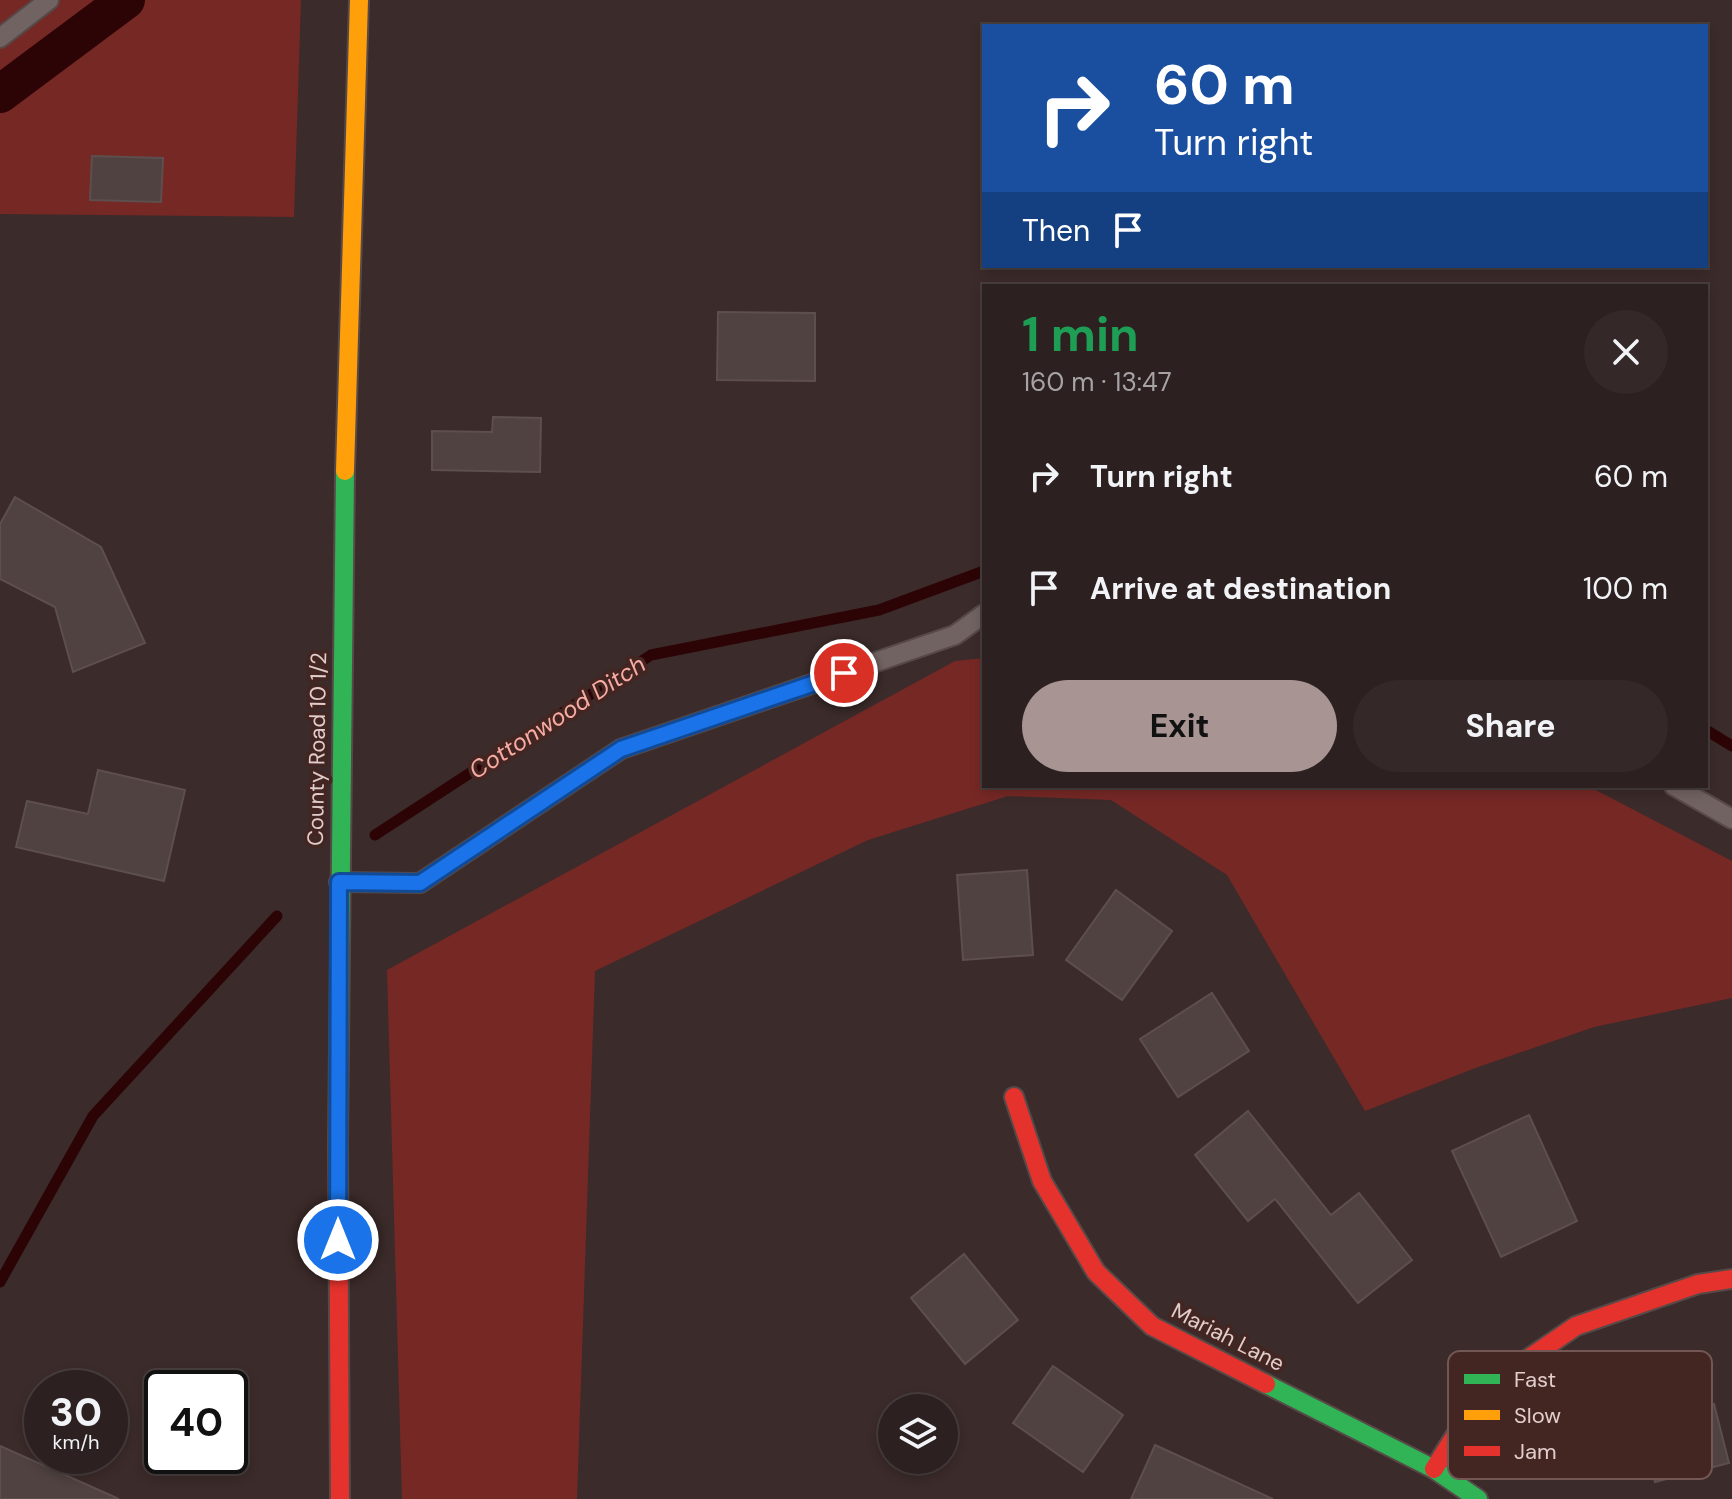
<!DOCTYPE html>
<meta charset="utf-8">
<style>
:root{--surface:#2c2020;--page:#342829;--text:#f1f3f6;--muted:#a6a3a5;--line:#483e3e;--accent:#a79493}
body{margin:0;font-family:"DM Sans",sans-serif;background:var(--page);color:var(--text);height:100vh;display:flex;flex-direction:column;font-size:30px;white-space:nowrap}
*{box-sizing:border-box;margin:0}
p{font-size:26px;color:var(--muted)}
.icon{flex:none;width:44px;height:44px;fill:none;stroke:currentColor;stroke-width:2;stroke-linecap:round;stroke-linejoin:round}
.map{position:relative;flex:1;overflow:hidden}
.side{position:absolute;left:982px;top:284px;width:726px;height:504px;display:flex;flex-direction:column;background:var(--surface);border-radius:0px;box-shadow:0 4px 12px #0003,0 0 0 2px var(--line)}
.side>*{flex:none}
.hud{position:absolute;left:982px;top:24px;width:726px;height:244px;border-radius:0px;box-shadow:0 4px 12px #0003,0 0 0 2px var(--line);background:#1a4fa0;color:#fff;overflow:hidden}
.controls{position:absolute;left:878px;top:1394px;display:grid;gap:16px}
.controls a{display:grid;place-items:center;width:80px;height:80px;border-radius:50%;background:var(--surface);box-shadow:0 4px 12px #0003,0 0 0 2px var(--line);font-size:40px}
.speed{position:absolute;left:24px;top:1370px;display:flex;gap:16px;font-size:40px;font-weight:700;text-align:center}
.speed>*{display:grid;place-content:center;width:104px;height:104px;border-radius:50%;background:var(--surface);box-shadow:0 4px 12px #0003,0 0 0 2px var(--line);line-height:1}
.speed small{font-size:20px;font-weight:400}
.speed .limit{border:4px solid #111;border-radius:12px;background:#fff;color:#111}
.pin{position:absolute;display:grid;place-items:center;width:68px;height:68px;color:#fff;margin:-34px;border:4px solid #fff;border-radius:50%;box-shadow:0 2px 8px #0007}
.me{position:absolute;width:88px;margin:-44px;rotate:0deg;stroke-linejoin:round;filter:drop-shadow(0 0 6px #0008)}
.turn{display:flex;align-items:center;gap:28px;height:168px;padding:0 40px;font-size:36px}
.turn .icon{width:104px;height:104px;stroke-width:2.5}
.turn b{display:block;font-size:56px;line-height:68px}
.then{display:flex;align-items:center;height:76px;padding:0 40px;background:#0003;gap:16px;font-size:30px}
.round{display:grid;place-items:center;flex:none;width:84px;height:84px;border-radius:42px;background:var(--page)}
.overview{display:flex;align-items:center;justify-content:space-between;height:136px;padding:0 40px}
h1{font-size:48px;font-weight:700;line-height:60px;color:#1e9e55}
.action{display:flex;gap:16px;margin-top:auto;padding:16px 40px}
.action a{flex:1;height:92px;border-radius:48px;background:var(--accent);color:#111;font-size:32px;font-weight:700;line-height:92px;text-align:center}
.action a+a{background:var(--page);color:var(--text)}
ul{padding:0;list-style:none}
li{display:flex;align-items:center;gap:24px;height:112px;padding:0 40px}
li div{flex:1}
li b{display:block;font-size:30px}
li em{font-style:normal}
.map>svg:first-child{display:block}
</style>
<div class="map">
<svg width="1732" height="1499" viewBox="0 0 1732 1499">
<rect width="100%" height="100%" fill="#3b2b2a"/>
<!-- green -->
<g fill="#762825">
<polygon points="0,0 301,0 294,217 0,214"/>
<polygon points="984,658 984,786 1588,786 1732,861 1732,998 1594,1027 1478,1067 1365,1111 1227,875 1111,800 1008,796 868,840 595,971 577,1499 402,1499 387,970 955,661"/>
</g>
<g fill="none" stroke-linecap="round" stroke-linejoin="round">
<!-- stream -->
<g stroke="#2d0406" stroke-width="11">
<polyline points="1706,730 1732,746"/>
<polyline points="375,835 651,655 879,610 984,571"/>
<polyline points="0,1282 93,1116 277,916"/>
</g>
<!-- canal -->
<polyline stroke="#2d0406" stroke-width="38" points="0,94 126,0"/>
</g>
<!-- building -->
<g fill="#4f4241" stroke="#5d4f4d" stroke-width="2">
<polygon points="92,156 163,158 161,202 90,200"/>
<polygon points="718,312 815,313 815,381 717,380"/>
<polygon points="493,417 541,418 540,472 432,470 432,431 492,432"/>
<polygon points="15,497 101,547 145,643 73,672 55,607 0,579 0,524"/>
<polygon points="98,770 185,790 164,881 16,847 27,801 88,814"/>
<polygon points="1027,870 1033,955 963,960 957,875"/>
<polygon points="1116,890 1172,931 1122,1000 1066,960"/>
<polygon points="1212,993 1249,1051 1178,1097 1140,1039"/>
<polygon points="1248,1111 1331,1215 1359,1193 1412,1260 1358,1303 1275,1199 1248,1221 1195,1155"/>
<polygon points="1529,1115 1577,1221 1501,1257 1452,1151"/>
<polygon points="964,1254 1018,1320 965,1364 911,1298"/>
<polygon points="1053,1366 1123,1415 1083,1472 1013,1423"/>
<polygon points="1714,1404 1729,1463 1655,1482 1639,1424"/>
<polygon points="1155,1445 1273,1499 1131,1499"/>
<polygon points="0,1446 119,1499 0,1499"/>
</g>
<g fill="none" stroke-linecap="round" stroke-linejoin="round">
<defs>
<g id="lane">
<polyline points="0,38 49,0"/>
<polyline points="1674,786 1732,819"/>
<polyline points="339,882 420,883 621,749 955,635 984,614"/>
</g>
<g id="fast">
<polyline points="338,1144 345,471"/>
<polyline points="1266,1384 1434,1469 1478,1499"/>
</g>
<polyline id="slow" points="345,471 359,0"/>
<g id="jam">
<polyline points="1014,1097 1042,1181 1096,1272 1152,1326 1266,1384"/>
<polyline points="338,1144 340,1499"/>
<polyline points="1434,1469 1476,1403 1525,1361 1576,1326 1698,1284 1732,1279"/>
</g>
</defs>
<!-- lane casing -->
<use href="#lane" stroke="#574948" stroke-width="22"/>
<!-- fast casing -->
<use href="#fast" stroke="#574948" stroke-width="22"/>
<!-- slow casing -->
<use href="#slow" stroke="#574948" stroke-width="22"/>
<!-- jam casing -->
<use href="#jam" stroke="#574948" stroke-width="22"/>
<!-- lane -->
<use href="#lane" stroke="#716362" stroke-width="18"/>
<!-- fast -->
<use href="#fast" stroke="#30b455" stroke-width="18"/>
<!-- slow -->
<use href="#slow" stroke="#ff9f0a" stroke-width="18"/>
<!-- jam -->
<use href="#jam" stroke="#e5322d" stroke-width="18"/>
</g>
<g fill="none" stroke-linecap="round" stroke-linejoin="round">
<defs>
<polyline id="route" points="338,1240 339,882 420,883 621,749 844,673"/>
</defs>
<!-- route casing -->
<use href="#route" stroke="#114b97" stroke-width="20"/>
<!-- route -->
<use href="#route" stroke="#1a73e8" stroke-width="14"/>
</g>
<g text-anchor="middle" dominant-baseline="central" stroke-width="7" stroke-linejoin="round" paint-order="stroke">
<!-- street labels -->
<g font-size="22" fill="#e1cdcb" stroke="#432522">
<text transform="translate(317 749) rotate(-89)">County Road 10 1/2</text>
<text transform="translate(1228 1337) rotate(27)">Mariah Lane</text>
</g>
<!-- water labels -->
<g font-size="24" font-style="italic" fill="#f8aba3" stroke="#432522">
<text transform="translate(557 717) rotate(-33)">Cottonwood Ditch</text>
</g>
</g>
<!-- legend -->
<rect x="1448" y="1351" width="264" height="128" rx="12" fill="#432522" stroke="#725755" stroke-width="2"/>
<rect x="1464" y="1374" width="36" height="10" fill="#30b455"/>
<rect x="1464" y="1410" width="36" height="10" fill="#ff9f0a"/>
<rect x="1464" y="1446" width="36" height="10" fill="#e5322d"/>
<g font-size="22" fill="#e1cdcb">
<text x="1514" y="1387">Fast</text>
<text x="1514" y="1423">Slow</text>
<text x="1514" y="1459">Jam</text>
</g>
</svg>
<div class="controls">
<a><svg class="icon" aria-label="layers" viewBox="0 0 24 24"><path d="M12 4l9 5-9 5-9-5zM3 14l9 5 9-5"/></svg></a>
</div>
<div class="speed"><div>30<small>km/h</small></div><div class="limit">40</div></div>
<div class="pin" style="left:844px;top:673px;background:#d93025"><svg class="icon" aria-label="arrive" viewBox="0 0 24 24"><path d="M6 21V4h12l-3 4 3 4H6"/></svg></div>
<svg class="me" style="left:338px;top:1240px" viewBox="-20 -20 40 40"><circle r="17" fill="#1a73e8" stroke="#fff" stroke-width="3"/><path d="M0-11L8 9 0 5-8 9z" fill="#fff"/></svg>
<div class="hud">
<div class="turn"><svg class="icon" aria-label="right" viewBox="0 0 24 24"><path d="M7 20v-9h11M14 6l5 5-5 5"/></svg><div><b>60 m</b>Turn right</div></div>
<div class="then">Then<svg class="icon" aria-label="arrive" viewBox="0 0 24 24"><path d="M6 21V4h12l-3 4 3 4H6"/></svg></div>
</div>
<section class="side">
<div class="overview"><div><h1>1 min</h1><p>160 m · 13:47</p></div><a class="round"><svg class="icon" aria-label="close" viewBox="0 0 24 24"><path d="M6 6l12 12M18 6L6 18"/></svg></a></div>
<ul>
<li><svg class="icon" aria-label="right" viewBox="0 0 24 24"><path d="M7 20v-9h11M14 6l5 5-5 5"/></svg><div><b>Turn right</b></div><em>60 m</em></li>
<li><svg class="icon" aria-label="arrive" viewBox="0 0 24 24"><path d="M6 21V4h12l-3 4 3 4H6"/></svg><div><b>Arrive at destination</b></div><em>100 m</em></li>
</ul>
<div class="action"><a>Exit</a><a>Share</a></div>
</section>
</div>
